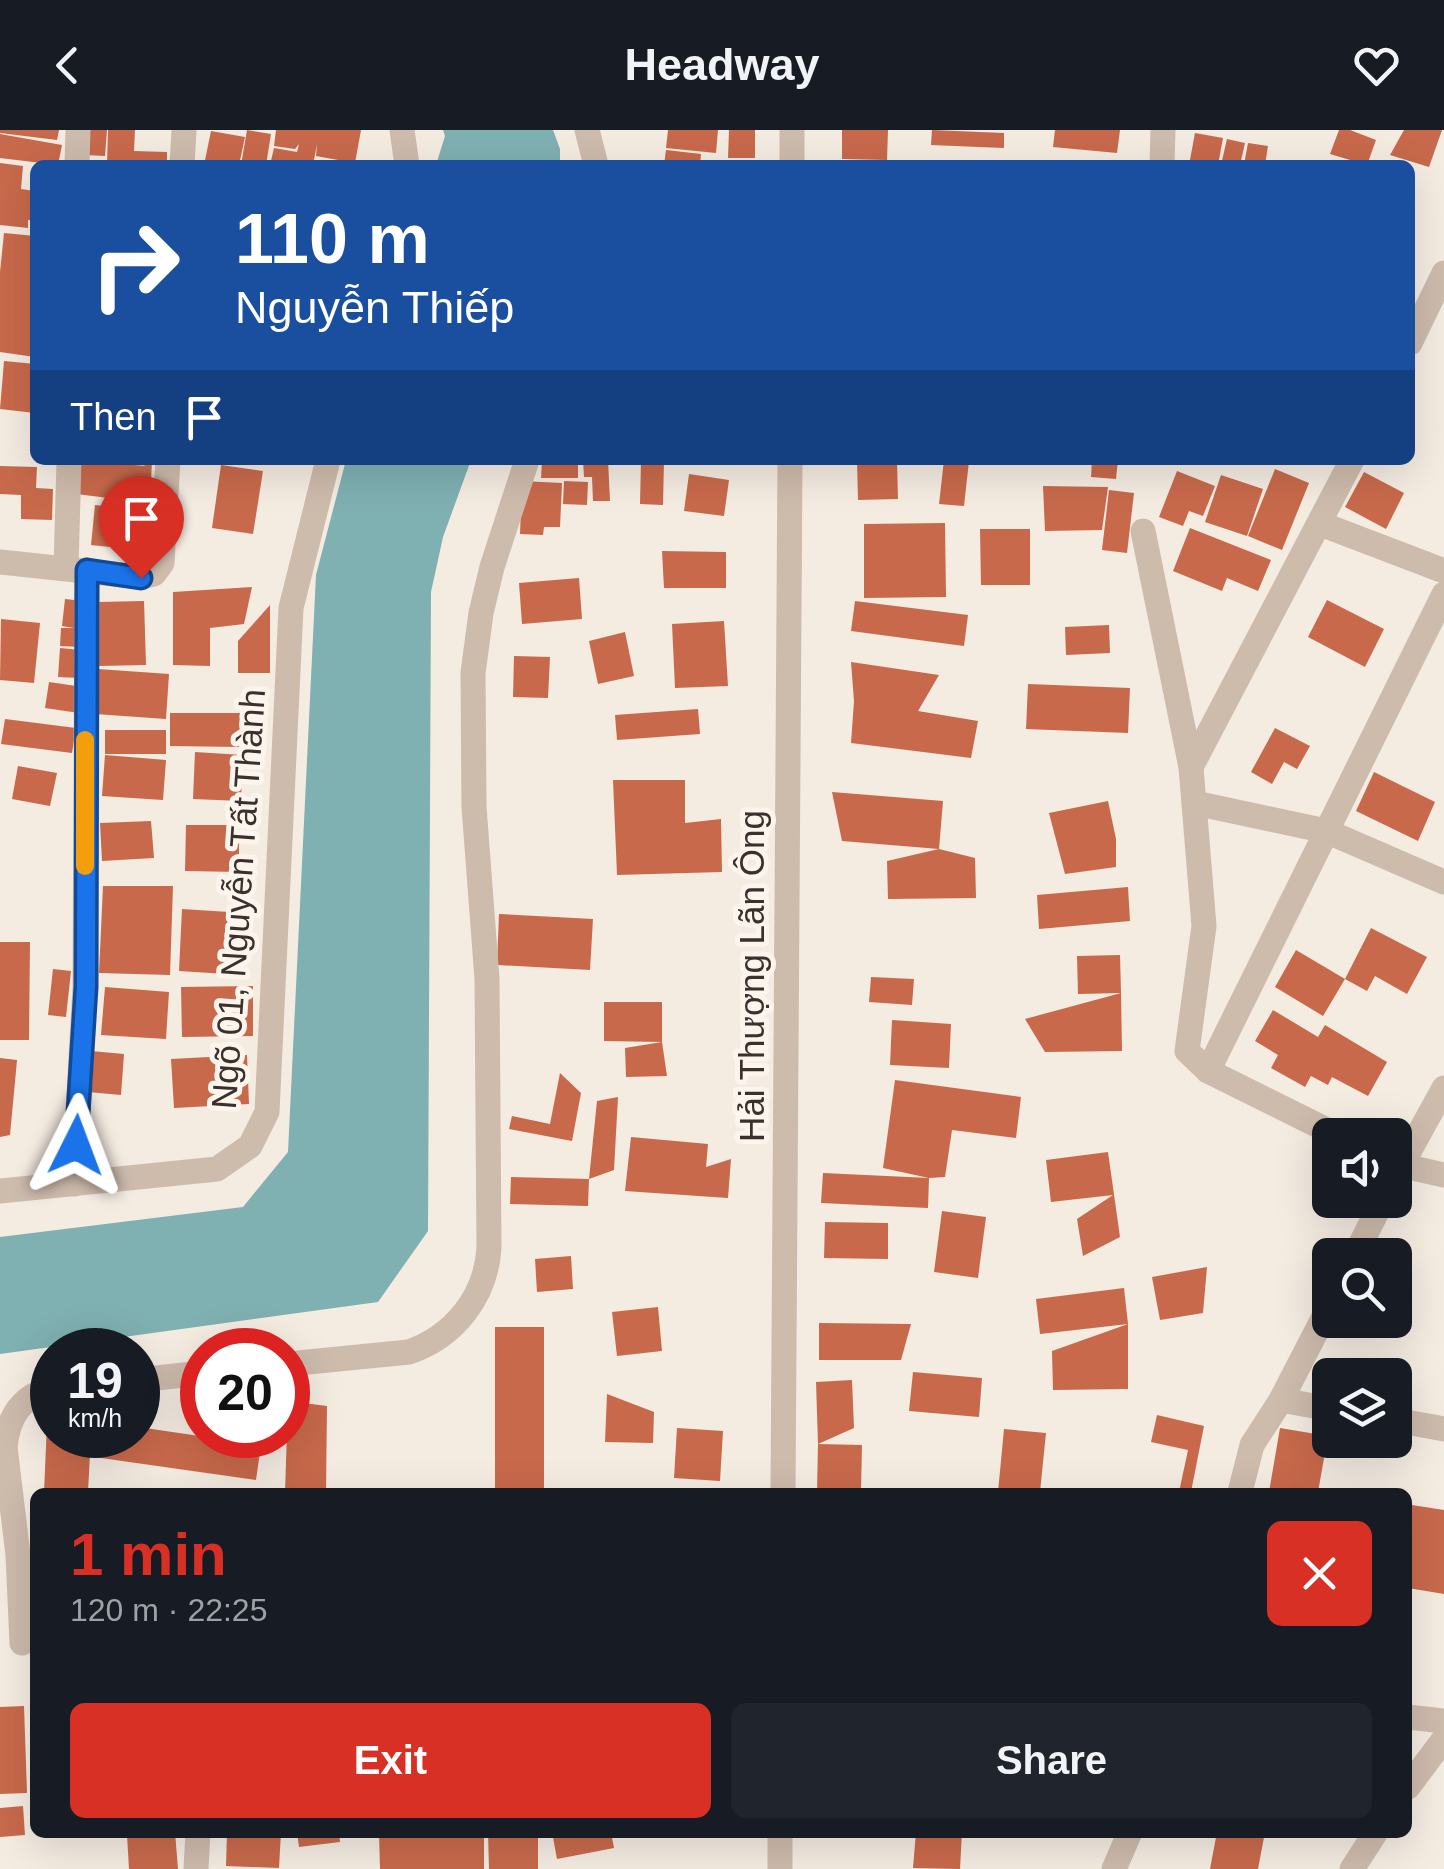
<!DOCTYPE html>
<meta charset="utf-8">
<style>
:root{--surface:#171b24;--page:#20242c;--text:#f1f3f6;--muted:#9ea1a6;--accent:#d93025}
body{margin:0;font-family:Helvetica,sans-serif;background:var(--page);color:var(--text);height:100vh;display:flex;flex-direction:column;font-size:38px;white-space:nowrap}
*{box-sizing:border-box;margin:0}
p{font-size:32px;color:var(--muted)}
.icon{flex:none;width:55px;height:55px;fill:none;stroke:currentColor;stroke-width:2;stroke-linecap:round;stroke-linejoin:round}
.map{position:relative;flex:1;overflow:hidden}
.sheet{position:absolute;left:30px;top:1358px;width:1382px;height:350px;display:flex;flex-direction:column;background:var(--surface);border-radius:15px;box-shadow:0 10px 40px #0002}
.sheet>*{flex:none}
.banner{position:absolute;left:30px;top:30px;width:1385px;height:305px;border-radius:15px;box-shadow:0 10px 40px #0002;background:#1a4fa0;color:#fff;overflow:hidden}
.tools{position:absolute;left:1312px;top:988px;display:grid;gap:20px}
.tools a{display:grid;place-items:center;width:100px;height:100px;border-radius:15px;background:var(--surface);box-shadow:0 10px 40px #0002;font-size:50px}
.speed{position:absolute;left:30px;top:1198px;display:flex;gap:20px;font-size:50px;font-weight:700;text-align:center}
.speed>*{display:grid;place-content:center;width:130px;height:130px;border-radius:50%;background:var(--surface);box-shadow:0 10px 40px #0002;line-height:1}
.speed small{font-size:25px;font-weight:400}
.speed .limit{border:15px solid #d22;background:#fff;color:#111}
.pin{position:absolute;display:grid;place-items:center;width:85px;height:85px;color:#fff;margin:-102px -42px;border-radius:50% 50% 50% 0;rotate:-45deg;box-shadow:0 0 10px #0007}
.pin .icon{rotate:45deg}
.me{position:absolute;width:110px;margin:-55px;rotate:3deg;stroke-linejoin:round;filter:drop-shadow(0 0 8px #0008)}
.turn{display:flex;align-items:center;gap:35px;height:210px;padding:0 40px;font-size:45px}
.turn .icon{width:130px;height:130px;stroke-width:2.5}
.turn b{display:block;font-size:70px;line-height:85px}
.then{display:flex;align-items:center;height:95px;padding:0 40px;background:#0003;gap:20px;font-size:38px}
.round{display:grid;place-items:center;flex:none;width:105px;height:105px;border-radius:15px;background:var(--page)}
.head{display:flex;align-items:center;justify-content:space-between;height:170px;padding:0 40px}
h1{font-size:60px;font-weight:700;line-height:75px;color:var(--accent)}
.action{display:flex;gap:20px;margin-top:auto;padding:20px 40px}
.action a{flex:1;height:115px;border-radius:15px;background:var(--accent);color:#fff;font-size:40px;font-weight:700;line-height:115px;text-align:center}
.action a+a{background:var(--page);color:var(--text)}
header{display:flex;justify-content:space-between;align-items:center;height:130px;padding:0 40px;background:var(--surface);font-size:45px;font-weight:700}
.map>svg:first-child{display:block}
</style>
<header><svg class="icon" aria-label="back" viewBox="0 0 24 24"><path d="M15 5l-7 7 7 7"/></svg>Headway<svg class="icon" aria-label="heart" viewBox="0 0 24 24"><path d="M12 20l-8-8c-3-5 5-10 8-4 3-6 11-1 8 4z"/></svg></header>
<div class="map">
<svg width="1444" height="1739" viewBox="0 0 1444 1739">
<rect width="100%" height="100%" fill="#f4ebe1"/>
<!-- water -->
<g fill="#7fb0b2">
<polygon points="443,0 553,0 560,19 560,35 436,35 445,6"/>
<polygon points="346,330 471,330 443,407 431,462 428,1101 378,1172 0,1224 0,1107 243,1077 288,1022 316,445"/>
</g>
<!-- building -->
<g fill="#c8694b">
<polygon points="0,0 59,0 57,10 0,3"/>
<polygon points="87,0 107,0 105,26 85,25"/>
<polygon points="108,0 135,0 134,21 167,22 167,35 107,35"/>
<polygon points="247,0 271,4 266,35 241,35"/>
<polygon points="276,0 361,0 355,33 316,26 317,14 313,35 270,35 274,18 297,22 299,14 295,19 274,16"/>
<polygon points="668,0 718,0 716,23 666,18"/>
<polygon points="729,0 755,0 755,28 728,28"/>
<polygon points="842,0 888,0 887,30 842,29"/>
<polygon points="932,0 1004,3 1004,18 931,15"/>
<polygon points="1055,0 1120,0 1117,23 1053,17"/>
<polygon points="1339,0 1350,0 1376,10 1367,35 1330,24"/>
<polygon points="1404,0 1442,0 1429,37 1390,25"/>
<polygon points="211,1 245,7 239,35 204,35"/>
<polygon points="1195,3 1223,8 1218,35 1189,35"/>
<polygon points="0,4 62,15 58,35 0,28"/>
<polygon points="1227,9 1245,13 1240,35 1221,35"/>
<polygon points="1248,13 1268,16 1265,35 1244,35"/>
<polygon points="666,20 701,24 700,35 664,35"/>
<polygon points="0,33 23,36 21,59 35,61 35,91 28,90 28,98 0,95"/>
<polygon points="4,103 35,106 35,227 0,222 0,142"/>
<polygon points="4,231 35,234 35,283 0,279"/>
<polygon points="80,330 146,336 128,330 152,330 150,373 76,364"/>
<polygon points="542,330 578,330 578,348 541,348"/>
<polygon points="583,330 608,330 610,371 593,371 592,347 584,347"/>
<polygon points="641,330 664,330 663,375 640,374"/>
<polygon points="857,330 897,330 898,369 858,370"/>
<polygon points="944,330 969,331 964,376 939,374"/>
<polygon points="1092,330 1118,330 1116,349 1091,347"/>
<polygon points="221,335 263,341 253,404 212,398"/>
<polygon points="0,336 37,337 36,358 53,359 52,390 21,389 21,365 0,364"/>
<polygon points="1275,339 1309,353 1282,420 1248,406"/>
<polygon points="1177,341 1215,356 1203,386 1189,381 1183,396 1159,387"/>
<polygon points="1364,342 1404,363 1386,399 1345,377"/>
<polygon points="689,344 729,350 724,386 684,381"/>
<polygon points="1221,345 1263,359 1247,406 1205,392"/>
<polygon points="522,351 562,353 560,397 544,397 543,405 520,404"/>
<polygon points="564,351 588,352 587,375 563,374"/>
<polygon points="1043,356 1108,357 1102,400 1045,401"/>
<polygon points="1109,360 1134,363 1127,423 1102,420"/>
<polygon points="95,375 123,378 119,418 91,415"/>
<polygon points="130,379 158,382 152,424 125,420"/>
<polygon points="945,393 946,467 864,468 864,394"/>
<polygon points="1190,398 1271,430 1258,461 1227,448 1222,461 1173,441"/>
<polygon points="980,399 1030,399 1030,455 981,455"/>
<polygon points="662,421 726,422 726,458 664,458"/>
<polygon points="579,448 582,489 522,494 519,453"/>
<polygon points="252,457 244,494 210,498 210,536 173,535 173,462"/>
<polygon points="65,469 83,471 81,517 60,516 61,498 74,498 62,496"/>
<polygon points="1327,470 1384,499 1365,537 1308,507"/>
<polygon points="144,471 146,535 99,536 98,472"/>
<polygon points="855,471 968,485 964,516 851,501"/>
<polygon points="270,475 270,543 238,543 238,511"/>
<polygon points="1,489 40,493 34,553 0,550"/>
<polygon points="724,491 728,556 675,558 672,494"/>
<polygon points="1109,495 1110,523 1066,525 1065,497"/>
<polygon points="625,502 634,546 598,554 589,511"/>
<polygon points="60,518 81,520 79,548 58,547"/>
<polygon points="514,526 550,527 548,568 513,567"/>
<polygon points="851,532 939,545 918,581 978,591 971,628 851,613 854,571"/>
<polygon points="98,539 169,544 166,589 95,584"/>
<polygon points="49,552 83,557 79,583 45,578"/>
<polygon points="1028,554 1130,558 1128,603 1026,599"/>
<polygon points="698,579 700,604 617,610 615,585"/>
<polygon points="170,583 240,583 239,617 170,616"/>
<polygon points="5,589 76,598 72,623 1,614"/>
<polygon points="1275,598 1310,616 1297,639 1284,632 1272,654 1251,642"/>
<rect x="105" y="600" width="61" height="24"/>
<polygon points="195,622 243,625 241,671 193,669"/>
<polygon points="105,625 166,630 163,670 102,666"/>
<polygon points="18,636 57,643 50,676 12,669"/>
<polygon points="1374,642 1435,672 1418,711 1356,681"/>
<polygon points="613,650 685,650 685,693 721,689 722,742 617,745"/>
<polygon points="832,662 943,671 939,719 842,711"/>
<polygon points="1108,671 1116,709 1116,737 1065,744 1049,683"/>
<polygon points="151,691 154,728 102,731 100,693"/>
<polygon points="186,695 239,695 239,742 185,741"/>
<polygon points="939,719 975,728 976,768 888,769 887,731"/>
<polygon points="103,756 173,756 170,845 99,843"/>
<polygon points="1128,757 1130,791 1039,799 1037,765"/>
<polygon points="182,779 229,782 226,844 179,841"/>
<polygon points="499,784 593,789 590,840 497,835"/>
<polygon points="1371,798 1427,827 1407,864 1375,846 1367,861 1345,849"/>
<polygon points="0,812 30,812 29,910 0,910"/>
<polygon points="1296,820 1345,849 1323,886 1275,857"/>
<polygon points="1120,825 1121,863 1078,864 1077,826"/>
<polygon points="53,839 71,841 66,887 48,885"/>
<polygon points="871,847 914,849 912,875 869,872"/>
<polygon points="253,856 253,906 182,907 181,857"/>
<polygon points="105,857 169,862 166,909 101,905"/>
<polygon points="1121,863 1122,921 1045,922 1025,889"/>
<polygon points="604,872 662,872 662,912 667,946 626,947 625,918 662,912 604,911"/>
<polygon points="1273,880 1318,907 1325,895 1387,932 1368,966 1332,947 1328,955 1311,946 1305,957 1271,938 1278,925 1255,911"/>
<polygon points="892,890 951,894 949,938 890,935"/>
<polygon points="91,921 124,924 121,965 88,962"/>
<polygon points="247,925 249,974 174,978 171,929"/>
<polygon points="0,928 17,930 10,1005 0,1007"/>
<polygon points="560,943 581,963 572,1011 509,999 512,986 550,994"/>
<polygon points="895,950 1021,967 1016,1008 952,1000 945,1047 929,1048 928,1078 821,1073 823,1043 929,1048 883,1038"/>
<polygon points="618,967 614,1040 589,1049 588,1076 510,1074 511,1047 589,1049 597,971"/>
<polygon points="631,1007 708,1014 706,1037 731,1029 728,1068 625,1061"/>
<polygon points="1108,1022 1120,1107 1083,1126 1077,1089 1113,1065 1051,1072 1046,1030"/>
<polygon points="942,1081 986,1087 978,1148 934,1142"/>
<polygon points="825,1092 888,1093 888,1129 824,1128"/>
<polygon points="571,1126 573,1159 537,1162 535,1129"/>
<polygon points="1207,1137 1203,1183 1160,1190 1152,1147"/>
<polygon points="1124,1158 1128,1194 1040,1204 1036,1169"/>
<polygon points="658,1177 662,1221 617,1226 612,1182"/>
<polygon points="819,1193 911,1194 901,1230 819,1230"/>
<polygon points="1128,1194 1128,1259 1053,1260 1052,1221"/>
<rect x="495" y="1197" width="49" height="165"/>
<polygon points="913,1242 982,1248 979,1287 909,1281"/>
<polygon points="852,1250 854,1298 818,1314 816,1252"/>
<polygon points="607,1264 654,1282 653,1313 605,1312"/>
<polygon points="48,1271 52,1272 52,1305 91,1305 88,1362 44,1362"/>
<polygon points="288,1271 327,1276 326,1362 285,1362"/>
<polygon points="1157,1285 1204,1296 1191,1362 1179,1362 1188,1320 1151,1312"/>
<polygon points="138,1297 261,1315 256,1350 94,1327 97,1305 138,1305"/>
<polygon points="677,1298 723,1301 720,1351 674,1348"/>
<polygon points="1280,1298 1328,1306 1318,1362 1269,1362"/>
<polygon points="1004,1299 1046,1303 1040,1362 998,1362"/>
<polygon points="818,1314 862,1315 861,1360 817,1362"/>
<polygon points="1412,1375 1444,1380 1444,1464 1408,1458 1408,1402"/>
<polygon points="24,1576 27,1663 0,1664 0,1577"/>
<polygon points="23,1676 25,1705 0,1707 0,1678"/>
<polygon points="175,1702 178,1739 129,1739 127,1705"/>
<polygon points="227,1702 281,1702 279,1738 226,1736"/>
<polygon points="297,1702 339,1702 340,1712 299,1717"/>
<polygon points="379,1702 484,1702 484,1739 380,1739"/>
<polygon points="488,1702 538,1702 538,1739 489,1739"/>
<polygon points="552,1702 611,1702 614,1718 557,1729"/>
<polygon points="916,1702 962,1702 960,1739 913,1738"/>
<polygon points="1217,1702 1265,1702 1258,1739 1210,1739"/>
</g>
<g fill="none" stroke-linecap="round" stroke-linejoin="round">
<!-- minor -->
<g stroke="#cdbbac" stroke-width="25">
<polyline points="402,0 407,35"/>
<polyline points="587,0 596,35"/>
<polyline points="77,35 78,0"/>
<polyline points="182,35 184,0"/>
<polyline points="792,35 792,0"/>
<polyline points="1162,35 1163,0"/>
<polyline points="1410,213 1444,143"/>
<polyline points="1321,394 1444,441"/>
<polyline points="1143,401 1191,637 1204,796 1187,921 1208,941 1337,1005"/>
<polyline points="0,432 141,447 154,444 162,433 168,330"/>
<polyline points="66,438 69,330"/>
<polyline points="1191,637 1352,330"/>
<polyline points="1195,673 1326,701 1444,752"/>
<polyline points="1208,941 1444,464"/>
<polyline points="1395,1034 1444,1045"/>
<polyline points="1395,1047 1444,958"/>
<polyline points="74,1054 85,857 87,440"/>
<polyline points="0,1061 217,1039 250,1016 267,982 291,478 328,330"/>
<polyline points="1355,1125 1383,1070"/>
<path d="M288,1234L409,1222C455,1206 486,1166 489,1118L487,849L474,677L473,543L481,483L492,437L527,330"/>
<polyline points="138,1250 202,1243"/>
<polyline points="1281,1270 1330,1279"/>
<polyline points="1395,1290 1444,1299"/>
<polyline points="783,1362 790,330"/>
<polyline points="1240,1362 1252,1315 1281,1270 1330,1175"/>
<path d="M22,1513L18,1425L5,1317C8,1288 22,1264 52,1259"/>
<polyline points="1408,1587 1444,1591"/>
<polyline points="1408,1657 1444,1609"/>
<polyline points="196,1739 198,1702"/>
<polyline points="780,1739 780,1702"/>
<polyline points="1114,1739 1130,1702"/>
<polyline points="1352,1739 1376,1702"/>
</g>
</g>
<g fill="none" stroke-linecap="round" stroke-linejoin="round">
<defs>
<polyline id="route" points="76,1015 86,857 87,440 141,448"/>
</defs>
<!-- route casing -->
<use href="#route" stroke="#114b97" stroke-width="25"/>
<!-- route -->
<use href="#route" stroke="#1a73e8" stroke-width="18"/>
<!-- slow -->
<polyline stroke="#f59e0b" stroke-width="18" points="85,736 85,610"/>
</g>
<g text-anchor="middle" dominant-baseline="central" stroke-width="10" stroke-linejoin="round" paint-order="stroke">
<!-- street labels -->
<g font-size="35" fill="#3b302b" stroke="#fbf5ee">
<text transform="translate(238 769) rotate(-86)">Ngõ 01, Nguyễn Tất Thành</text>
<text transform="translate(751 846) rotate(-90)">Hải Thượng Lãn Ông</text>
</g>
</g>
</svg>
<div class="tools">
<a><svg class="icon" aria-label="sound" viewBox="0 0 24 24"><path d="M4 9h4l5-4v14l-5-4H4zM17 9q2 3 0 6"/></svg></a>
<a><svg class="icon" aria-label="search" viewBox="0 0 24 24"><circle cx="10" cy="10" r="6"/><path d="M15 15l6 6"/></svg></a>
<a><svg class="icon" aria-label="layers" viewBox="0 0 24 24"><path d="M12 4l9 5-9 5-9-5zM3 14l9 5 9-5"/></svg></a>
</div>
<div class="speed"><div>19<small>km/h</small></div><div class="limit">20</div></div>
<div class="pin" style="left:141px;top:448px;background:#d93025"><svg class="icon" aria-label="arrive" viewBox="0 0 24 24"><path d="M6 21V4h12l-3 4 3 4H6"/></svg></div>
<svg class="me" style="left:76px;top:1015px" viewBox="-20 -20 40 40"><path d="M0-17L14 15 0 8-14 15z" fill="#1a73e8" stroke="#fff" stroke-width="4"/></svg>
<div class="banner">
<div class="turn"><svg class="icon" aria-label="right" viewBox="0 0 24 24"><path d="M7 20v-9h11M14 6l5 5-5 5"/></svg><div><b>110 m</b>Nguyễn Thiếp</div></div>
<div class="then">Then<svg class="icon" aria-label="arrive" viewBox="0 0 24 24"><path d="M6 21V4h12l-3 4 3 4H6"/></svg></div>
</div>
<section class="sheet">
<div class="head"><div><h1>1 min</h1><p>120 m · 22:25</p></div><a class="round" style="background:#d93025;color:#fff"><svg class="icon" aria-label="close" viewBox="0 0 24 24"><path d="M6 6l12 12M18 6L6 18"/></svg></a></div>
<div class="action"><a>Exit</a><a>Share</a></div>
</section>
</div>
